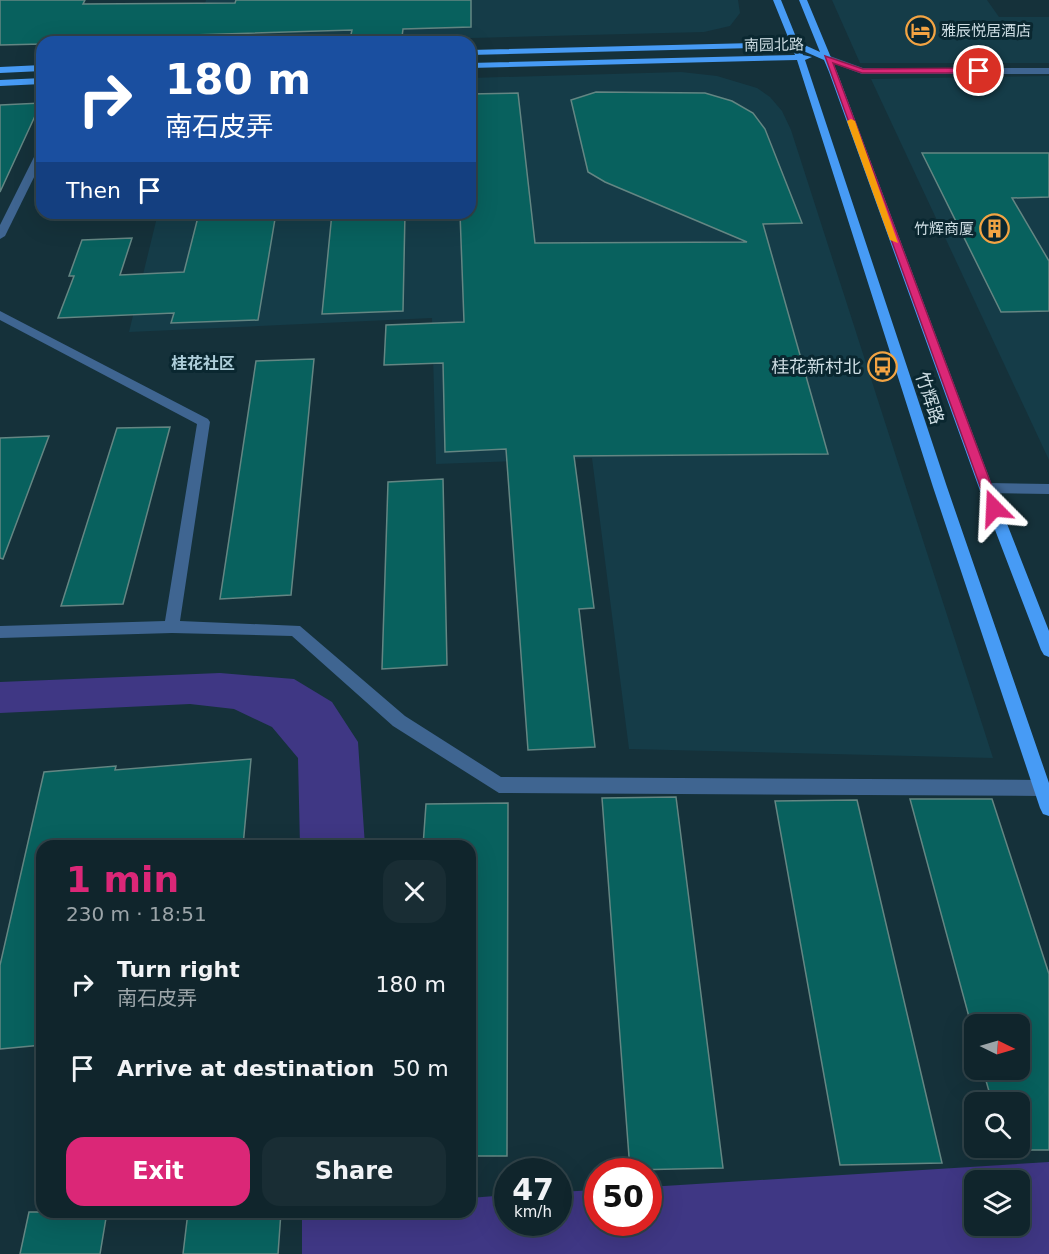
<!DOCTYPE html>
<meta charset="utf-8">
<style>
:root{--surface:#10252c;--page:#192d34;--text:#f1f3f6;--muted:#9ca5a9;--line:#304248;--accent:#db2777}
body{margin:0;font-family:"DejaVu Sans","Noto Sans SC",sans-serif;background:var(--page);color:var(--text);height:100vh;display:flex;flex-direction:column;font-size:22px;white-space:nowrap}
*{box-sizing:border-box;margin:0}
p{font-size:20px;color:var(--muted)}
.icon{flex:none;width:33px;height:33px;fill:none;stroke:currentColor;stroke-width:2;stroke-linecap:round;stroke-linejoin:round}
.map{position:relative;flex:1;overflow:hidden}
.side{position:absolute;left:36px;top:840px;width:440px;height:378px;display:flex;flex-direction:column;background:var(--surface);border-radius:18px;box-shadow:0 6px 24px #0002,0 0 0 2px var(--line)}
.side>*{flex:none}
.banner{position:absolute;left:36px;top:36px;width:440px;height:183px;border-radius:18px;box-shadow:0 6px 24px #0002,0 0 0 2px var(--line);background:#1a4fa0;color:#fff;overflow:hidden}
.needle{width:39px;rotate:95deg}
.buttons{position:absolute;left:964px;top:1014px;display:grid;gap:12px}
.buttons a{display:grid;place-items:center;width:66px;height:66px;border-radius:12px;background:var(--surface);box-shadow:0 6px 24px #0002,0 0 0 2px var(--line);font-size:30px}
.speed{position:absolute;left:494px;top:1158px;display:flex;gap:12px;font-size:30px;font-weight:700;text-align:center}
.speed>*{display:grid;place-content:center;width:78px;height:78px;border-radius:50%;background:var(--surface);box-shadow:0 6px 24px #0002,0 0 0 2px var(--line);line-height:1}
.speed small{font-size:15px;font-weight:400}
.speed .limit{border:9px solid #d22;background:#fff;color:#111}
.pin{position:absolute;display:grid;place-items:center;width:51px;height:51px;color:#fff;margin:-26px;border:3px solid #fff;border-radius:50%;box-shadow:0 2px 6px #0007}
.me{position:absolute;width:66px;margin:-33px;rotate:339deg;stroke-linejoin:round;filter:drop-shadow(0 0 4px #0008)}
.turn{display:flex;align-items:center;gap:21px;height:126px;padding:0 30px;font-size:27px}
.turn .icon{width:78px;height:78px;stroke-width:2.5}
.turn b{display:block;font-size:42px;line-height:51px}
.then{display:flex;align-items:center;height:57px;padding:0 30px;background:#0003;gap:12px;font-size:22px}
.round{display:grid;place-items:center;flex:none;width:63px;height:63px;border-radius:18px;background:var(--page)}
.overview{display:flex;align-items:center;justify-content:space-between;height:102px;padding:0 30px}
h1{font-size:36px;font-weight:800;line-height:45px;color:var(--accent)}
.button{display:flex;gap:12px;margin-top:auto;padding:12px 30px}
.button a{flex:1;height:69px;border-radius:18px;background:var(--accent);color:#fff;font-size:24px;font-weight:800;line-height:69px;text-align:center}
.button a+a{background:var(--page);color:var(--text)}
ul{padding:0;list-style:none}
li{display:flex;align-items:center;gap:18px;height:84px;padding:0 30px}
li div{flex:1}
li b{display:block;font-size:22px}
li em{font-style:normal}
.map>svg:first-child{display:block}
</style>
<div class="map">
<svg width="1049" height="1254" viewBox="0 0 1049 1254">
<rect width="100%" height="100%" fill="#15313a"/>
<!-- built -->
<g fill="#153c48">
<polygon points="206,0 738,0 740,13 730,26 704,32 321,42 194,42"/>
<polygon points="832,0 987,0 999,17 1049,17 1049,63 860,63"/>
<polygon points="681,72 717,76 757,88 770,97 782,111 791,130 993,758 629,749 592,458 436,464 432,318 129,332 158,213 470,213 470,78"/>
<polygon points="1049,76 1049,460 871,79"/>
</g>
<!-- water -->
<g fill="#3f3784" fill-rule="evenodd">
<polygon points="220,673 294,679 332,702 358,742 365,846 300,846 298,758 272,727 234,709 190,704 0,713 0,682"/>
<path d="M1049,1162V1254H302V1212H470V1198L507,1195V1222H558V1192L597,1190V1222H648V1187ZM975,1180H1020V1226H975Z"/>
</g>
<!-- building -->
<g fill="#08615e" stroke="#648683" stroke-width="1.5">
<polygon points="0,0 85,0 83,4 235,3 236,0 471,0 471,27 403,29 402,37 350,39 352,30 62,39 60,42 42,42 42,44 0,45"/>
<polygon points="596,92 705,93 732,101 753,113 765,129 802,223 763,224 828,454 574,456 594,608 579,609 595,747 528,750 506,449 445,452 443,363 384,365 386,325 464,322 460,213 470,213 470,94 518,93 535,243 747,242 605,182 588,172 571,100"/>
<polygon points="41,103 0,192 0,105"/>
<polygon points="922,153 1049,153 1049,197 1012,198 1049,261 1049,311 1001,312"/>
<polygon points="199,213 276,213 258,320 171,323 174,313 58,318 74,276 69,276 82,240 132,238 120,275 184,272"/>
<polygon points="332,213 405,213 403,311 322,314"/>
<polygon points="314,359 291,595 220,599 256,361"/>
<polygon points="170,427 123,604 61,606 117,428"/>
<polygon points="49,436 3,559 0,558 0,438"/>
<polygon points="443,479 447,665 382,669 388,482"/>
<polygon points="251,759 243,846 42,846 42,1045 0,1049 0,965 44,772 116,766 115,770"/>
<polygon points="676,797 723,1168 630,1170 602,798"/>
<polygon points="910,799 992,799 1049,974 1049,1150 1005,1150 1004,1148 1020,1148 1020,1102 992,1102 983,1070 1020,1070 1020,1024 975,1024 975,1039"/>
<polygon points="857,800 942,1163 840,1165 775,801"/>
<polygon points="508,803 507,1156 470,1156 470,846 423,846 426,804"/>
<polygon points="29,1212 107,1212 100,1254 20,1254"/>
<polygon points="188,1212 281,1212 278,1254 183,1254"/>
</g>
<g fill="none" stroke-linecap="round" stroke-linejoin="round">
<!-- minor -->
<g fill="#3f6591" fill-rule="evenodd">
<polygon points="827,55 863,68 1049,68 1049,74 862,74 824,60 824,56"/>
<polygon points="42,148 42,161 5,236 0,239 0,225 37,151"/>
<polygon points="0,311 208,419 210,422 180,621 300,626 405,716 501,777 1042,780 1048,782 1048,794 1042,796 499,793 393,726 292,636 172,633 0,638 0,626 165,621 197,424 0,320"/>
<polygon points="986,483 1049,484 1049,494 986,493 979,488"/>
</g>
<!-- major -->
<g fill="#479bf5" fill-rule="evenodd">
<polygon points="773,0 781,0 798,42 820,52 799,0 807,0 837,72 993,488 1049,631 1049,657 1044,655 1041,650 979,488 829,72 824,60 801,50 803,55 812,57 805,60 947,487 1049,783 1049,816 1043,814 1040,808 933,487 797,60 470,68 470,63 795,55 792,47 470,55 470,50 790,42"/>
<polygon points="42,65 42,71 0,73 0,67"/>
<polygon points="42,78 42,84 0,86 0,80"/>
</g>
</g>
<!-- route -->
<polygon fill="#db2777" stroke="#8e194d" stroke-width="1.5" points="825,56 863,69 979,68 983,71 979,73 862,73 833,63 1000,508 998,511 994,513 988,508"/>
<!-- slow -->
<polygon fill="#f59e0b" points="851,119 855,121 898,243 890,240 847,121"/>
<!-- icons -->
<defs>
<symbol id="hotel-ring" viewBox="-11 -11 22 22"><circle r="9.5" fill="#0a2730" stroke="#f3a443" stroke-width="1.5"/><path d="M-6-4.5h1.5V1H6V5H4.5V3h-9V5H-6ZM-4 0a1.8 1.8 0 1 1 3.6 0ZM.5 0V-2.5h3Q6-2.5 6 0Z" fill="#f3a443"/></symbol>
<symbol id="building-ring" viewBox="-11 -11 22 22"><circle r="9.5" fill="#0a2730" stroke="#f3a443" stroke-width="1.5"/><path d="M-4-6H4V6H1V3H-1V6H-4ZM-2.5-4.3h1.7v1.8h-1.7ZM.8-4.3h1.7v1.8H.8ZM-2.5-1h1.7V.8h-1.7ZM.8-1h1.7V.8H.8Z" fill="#f3a443"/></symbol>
<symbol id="bus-ring" viewBox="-11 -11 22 22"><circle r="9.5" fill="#0a2730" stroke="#f3a443" stroke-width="1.5"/><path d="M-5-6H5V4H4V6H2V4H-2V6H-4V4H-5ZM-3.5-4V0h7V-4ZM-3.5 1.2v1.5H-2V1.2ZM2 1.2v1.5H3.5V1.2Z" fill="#f3a443"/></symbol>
</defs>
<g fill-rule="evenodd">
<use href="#hotel-ring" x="904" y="14" width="33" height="33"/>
<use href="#building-ring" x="978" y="212" width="33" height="33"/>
<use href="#bus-ring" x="866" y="350" width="33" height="33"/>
</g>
<g text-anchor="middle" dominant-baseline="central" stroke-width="6" stroke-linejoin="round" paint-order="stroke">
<!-- far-poi labels -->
<g font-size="15" fill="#ccdce2" stroke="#0a2730" text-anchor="start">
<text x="941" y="31">雅辰悦居酒店</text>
<text x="974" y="229" text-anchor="end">竹辉商厦</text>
</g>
<!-- far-street labels -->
<g font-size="15" fill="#ccdce2" stroke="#0a2730">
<text transform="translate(774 45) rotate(-1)">南园北路</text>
</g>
<!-- far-neighbourhood labels -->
<g font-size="16" font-weight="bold" fill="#aeceda" stroke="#0a2730">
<text x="203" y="363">桂花社区</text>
</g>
<!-- poi labels -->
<g font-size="18" fill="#ccdce2" stroke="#0a2730" text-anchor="end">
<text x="861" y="366">桂花新村北</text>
</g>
<!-- street labels -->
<g font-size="18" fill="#ccdce2" stroke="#0a2730">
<text transform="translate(930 398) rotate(72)">竹辉路</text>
</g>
</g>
</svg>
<div class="buttons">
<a><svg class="needle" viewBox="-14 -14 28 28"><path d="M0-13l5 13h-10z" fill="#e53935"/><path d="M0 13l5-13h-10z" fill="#9ca5a9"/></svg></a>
<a><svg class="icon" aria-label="search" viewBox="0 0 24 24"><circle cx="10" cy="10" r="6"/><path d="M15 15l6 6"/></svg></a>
<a><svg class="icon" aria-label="layers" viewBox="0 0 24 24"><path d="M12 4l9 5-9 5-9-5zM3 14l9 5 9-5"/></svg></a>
</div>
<div class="speed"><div>47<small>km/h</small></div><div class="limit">50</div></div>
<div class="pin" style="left:979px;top:71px;background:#d93025"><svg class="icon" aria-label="arrive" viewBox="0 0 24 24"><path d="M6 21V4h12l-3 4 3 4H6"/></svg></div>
<svg class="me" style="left:994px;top:508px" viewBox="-20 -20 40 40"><path d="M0-17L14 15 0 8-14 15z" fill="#db2777" stroke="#fff" stroke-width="4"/></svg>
<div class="banner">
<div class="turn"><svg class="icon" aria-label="right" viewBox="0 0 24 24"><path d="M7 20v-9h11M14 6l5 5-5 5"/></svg><div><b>180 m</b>南石皮弄</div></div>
<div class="then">Then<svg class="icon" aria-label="arrive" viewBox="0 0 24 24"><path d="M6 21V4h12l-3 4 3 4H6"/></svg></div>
</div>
<section class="side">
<div class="overview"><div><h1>1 min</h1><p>230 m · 18:51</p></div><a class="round"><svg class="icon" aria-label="close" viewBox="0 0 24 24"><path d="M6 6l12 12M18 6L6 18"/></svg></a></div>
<ul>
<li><svg class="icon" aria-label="right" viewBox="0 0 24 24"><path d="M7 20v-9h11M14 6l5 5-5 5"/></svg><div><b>Turn right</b><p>南石皮弄</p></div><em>180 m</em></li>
<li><svg class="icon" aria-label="arrive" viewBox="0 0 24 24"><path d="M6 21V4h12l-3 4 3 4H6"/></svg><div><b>Arrive at destination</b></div><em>50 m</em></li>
</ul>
<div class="button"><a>Exit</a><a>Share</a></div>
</section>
</div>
